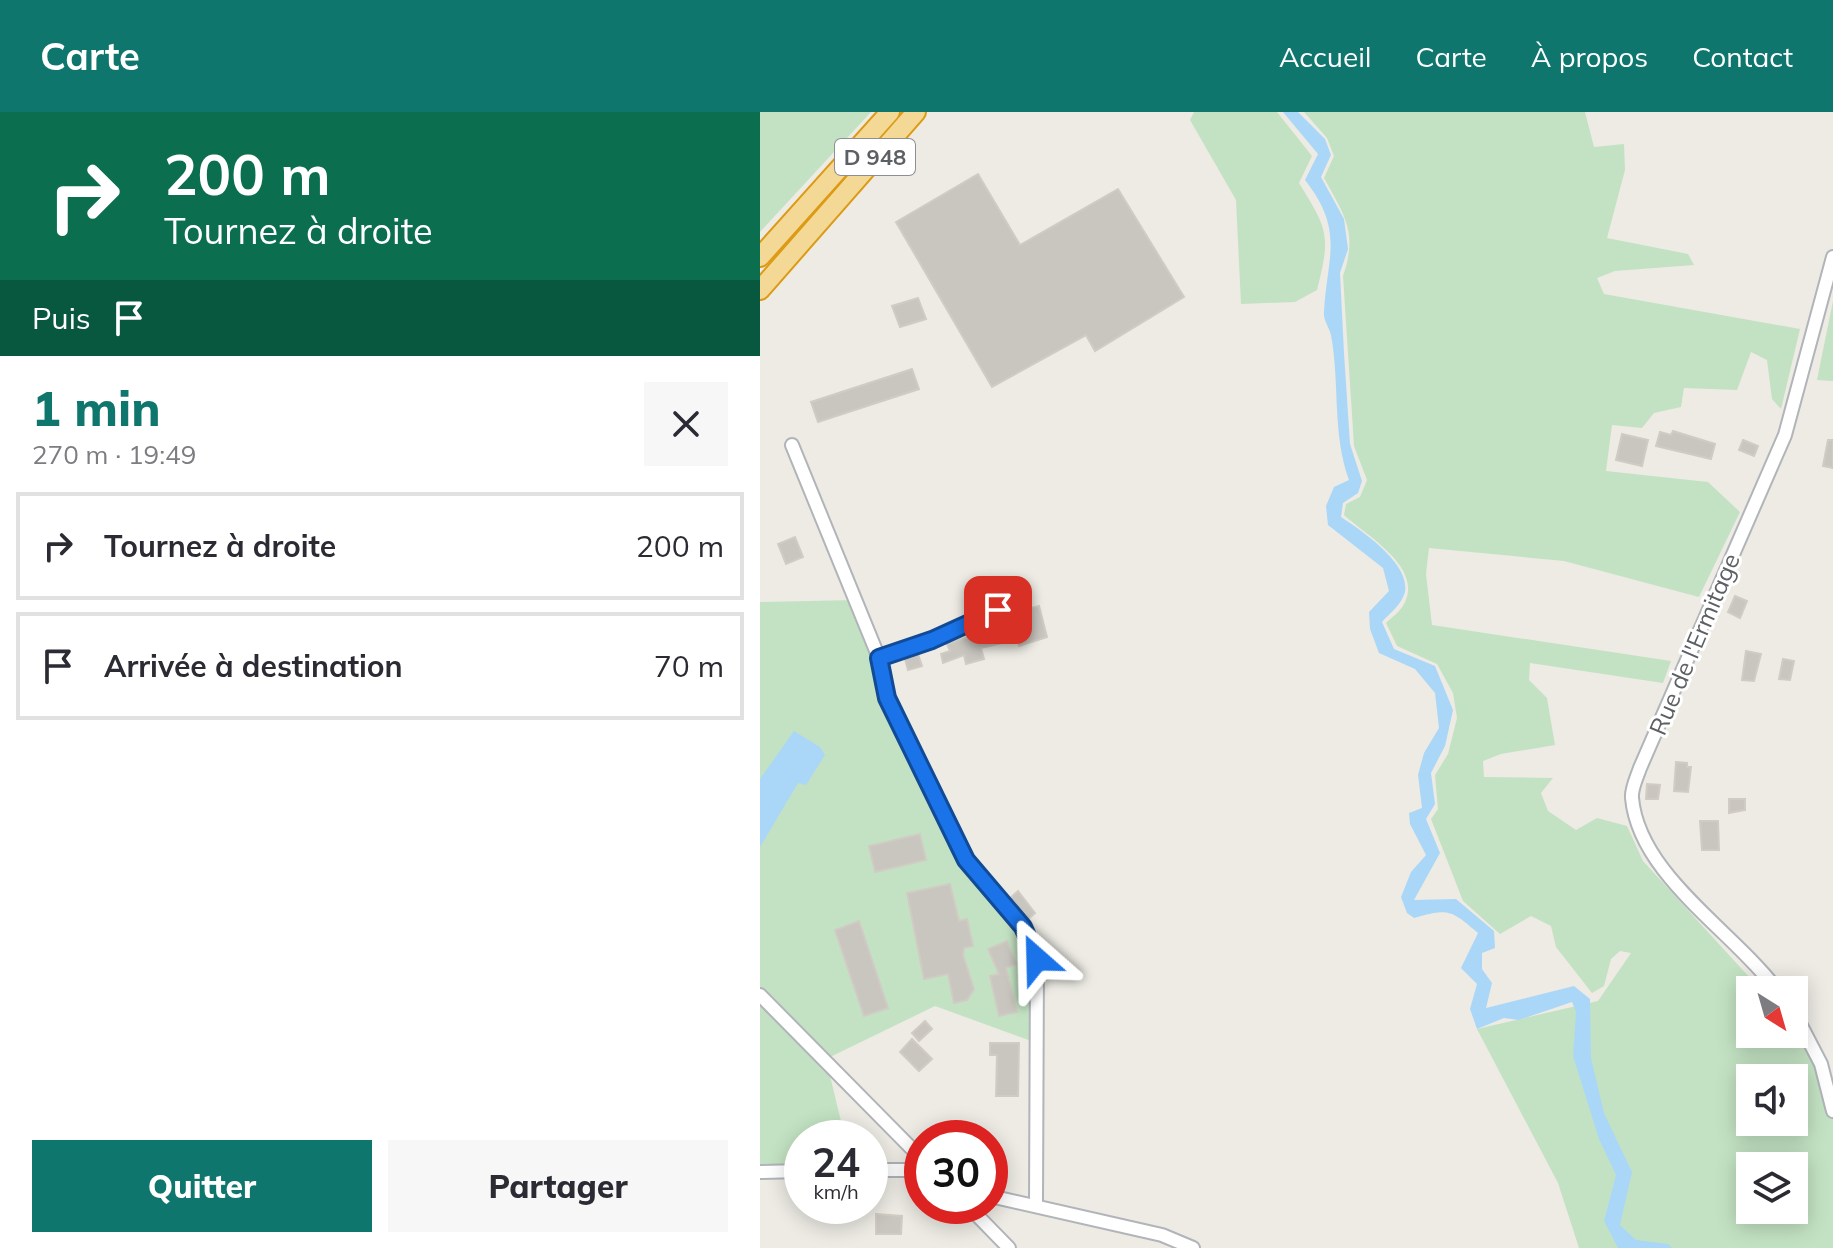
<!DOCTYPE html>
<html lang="fr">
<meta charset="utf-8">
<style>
:root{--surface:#fff;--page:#f7f7f7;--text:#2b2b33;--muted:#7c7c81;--line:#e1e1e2;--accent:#0f766e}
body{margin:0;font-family:Mulish,sans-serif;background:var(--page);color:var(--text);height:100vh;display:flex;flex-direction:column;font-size:30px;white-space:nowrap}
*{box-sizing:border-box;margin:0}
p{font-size:26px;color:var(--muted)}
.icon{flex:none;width:44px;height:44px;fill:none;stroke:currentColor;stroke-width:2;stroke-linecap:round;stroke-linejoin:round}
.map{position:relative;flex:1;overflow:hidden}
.details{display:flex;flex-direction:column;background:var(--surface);width:760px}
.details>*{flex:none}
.hud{background:#0b6e4f;color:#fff;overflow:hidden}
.needle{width:52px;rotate:143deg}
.controls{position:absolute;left:976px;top:864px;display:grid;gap:16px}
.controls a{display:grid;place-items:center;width:72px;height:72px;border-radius:0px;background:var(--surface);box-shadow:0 4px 20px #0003;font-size:40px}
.speed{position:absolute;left:24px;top:1008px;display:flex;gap:16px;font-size:40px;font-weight:700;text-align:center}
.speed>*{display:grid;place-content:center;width:104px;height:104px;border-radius:50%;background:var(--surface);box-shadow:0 4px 20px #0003;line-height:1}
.speed small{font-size:20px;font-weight:400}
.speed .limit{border:12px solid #d22;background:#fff;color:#111}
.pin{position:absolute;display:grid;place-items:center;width:68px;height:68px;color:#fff;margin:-34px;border-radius:16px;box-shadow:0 4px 12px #0006}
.me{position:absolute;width:88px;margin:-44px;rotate:335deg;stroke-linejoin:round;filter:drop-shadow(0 0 6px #0008)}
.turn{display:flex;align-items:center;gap:28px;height:168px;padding:0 32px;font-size:36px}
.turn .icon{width:104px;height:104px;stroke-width:2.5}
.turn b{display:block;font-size:56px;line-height:68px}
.then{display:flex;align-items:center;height:76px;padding:0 32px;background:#0003;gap:16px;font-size:30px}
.round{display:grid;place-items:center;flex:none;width:84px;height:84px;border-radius:0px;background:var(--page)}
.overview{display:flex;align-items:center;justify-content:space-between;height:136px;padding:0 32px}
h1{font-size:48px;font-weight:800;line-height:60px;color:var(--accent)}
.button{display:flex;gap:16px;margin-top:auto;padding:16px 32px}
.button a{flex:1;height:92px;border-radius:0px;background:var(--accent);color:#fff;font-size:32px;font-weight:800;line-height:92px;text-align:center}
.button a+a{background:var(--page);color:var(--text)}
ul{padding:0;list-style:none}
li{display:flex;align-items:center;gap:24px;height:108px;margin:0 16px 12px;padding:0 16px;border:4px solid var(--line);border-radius:0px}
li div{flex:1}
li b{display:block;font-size:30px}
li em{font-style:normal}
header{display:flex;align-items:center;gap:48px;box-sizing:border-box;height:112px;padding:0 40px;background:var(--accent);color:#fff}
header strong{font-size:38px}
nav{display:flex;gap:44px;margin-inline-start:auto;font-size:28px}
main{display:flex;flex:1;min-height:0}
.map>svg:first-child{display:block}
</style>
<header>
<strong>Carte</strong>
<nav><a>Accueil</a><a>Carte</a><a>À propos</a><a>Contact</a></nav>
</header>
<main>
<section class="details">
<div class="hud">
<div class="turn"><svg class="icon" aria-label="right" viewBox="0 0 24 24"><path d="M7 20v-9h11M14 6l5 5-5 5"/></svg><div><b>200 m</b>Tournez à droite</div></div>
<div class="then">Puis<svg class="icon" aria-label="arrive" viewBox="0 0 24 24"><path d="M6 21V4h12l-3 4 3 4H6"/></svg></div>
</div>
<div class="overview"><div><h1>1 min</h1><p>270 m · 19:49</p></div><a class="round"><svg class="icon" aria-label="close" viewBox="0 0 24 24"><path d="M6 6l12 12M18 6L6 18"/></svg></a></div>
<ul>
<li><svg class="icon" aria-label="right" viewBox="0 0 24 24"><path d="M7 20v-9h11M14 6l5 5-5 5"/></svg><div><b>Tournez à droite</b></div><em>200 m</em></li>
<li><svg class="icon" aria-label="arrive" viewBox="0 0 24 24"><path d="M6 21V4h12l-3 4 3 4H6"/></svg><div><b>Arrivée à destination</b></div><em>70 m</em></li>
</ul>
<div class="button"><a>Quitter</a><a>Partager</a></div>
</section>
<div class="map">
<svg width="1073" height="1136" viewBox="0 0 1073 1136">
<rect width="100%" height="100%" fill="#edebe4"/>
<!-- green -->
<g fill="#c3e2c3" fill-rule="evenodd">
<polygon points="0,0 111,0 0,120"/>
<path d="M434,0H517L552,44L539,71C568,118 571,123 557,178L535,190L481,192L476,88L430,8Z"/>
<path d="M544,0H825L834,35L864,32L865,58L847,126L928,142L934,153L855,159L837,166L844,182L1040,217L1021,297L1012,287L1007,248L991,240L977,278L924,276L921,295L894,301L882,316L852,313L846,359L948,370L980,400L939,485L804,449L669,436L666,462L672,513L911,549L903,571L770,551L769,568L787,586L795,633L741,642L723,649L724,665L793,666L781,681L788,699L816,718L837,706L867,714L883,749L1001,878H990V922H1034V915L1055,938L1073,968V1136H819L798,1071L717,917L838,889L871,841L860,839L851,847L844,874L832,881L796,835L791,814L771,804L740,822L703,789L671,707L678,697L675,663L688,642L697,606L693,581L677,552L637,534L626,511C632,505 641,499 644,492C664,456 607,424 584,403L586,392L600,385L607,368L594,334L583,164C598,121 585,104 564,66L574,44L567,26ZM990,966H1034V1010H990ZM990,1054H1034V1098H990Z"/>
<polygon points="1073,189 1073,269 1057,268"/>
<polygon points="96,488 186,723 261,823 274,930 175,894 66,947 85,1026 42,1026 42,1062 0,1061 0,490"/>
</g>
<!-- water -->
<g fill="#aad7f7">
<path d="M523,0H538L565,27L571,43L561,65L584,107L588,137L580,161L584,241L590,332L602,369L598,381L583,391L581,405C602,419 650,451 645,480C642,492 630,501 622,510L634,537L675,554L693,598L685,634L671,661L675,692L666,707L680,741L654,788L696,787L734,819L735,836L722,841V857L732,871L726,896L814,874L830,887L831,946L844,1001L872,1060L860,1113L876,1128L908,1132L912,1136H858L844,1109L856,1063L839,1027L813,944L816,900L812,890L759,908L744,906L717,917L710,897L717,872L701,856L718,821C691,798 689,796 654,806L647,801L641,785L651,760L666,743L650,712L649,701L662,696L658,663L664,641L679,616L675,581L655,557L619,541L610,517L609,500L629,479L623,456L568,413L566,394L574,375L589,368C572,321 580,272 571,223C569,215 563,208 564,200C567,144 585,119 545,68L558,42Z"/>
<polygon points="34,619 60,635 65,643 46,673 38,671 0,735 0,667"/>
</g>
<!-- building -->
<g fill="#c9c6c0" stroke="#d1ccc3" stroke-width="2">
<polygon points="218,62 260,133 358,77 424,185 335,239 326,223 232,275 136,110"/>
<polygon points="158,186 166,207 140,215 132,194"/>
<polygon points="152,257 159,277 58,310 51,290"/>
<polygon points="913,319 955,332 951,347 896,334 900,320 911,323"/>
<polygon points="862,322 888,328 882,354 856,348"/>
<polygon points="983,328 998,334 994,344 979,338"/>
<polygon points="1068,328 1073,328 1073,356 1063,354"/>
<polygon points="35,425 43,445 26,452 18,432"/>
<polygon points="975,484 987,489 980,506 968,500"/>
<polygon points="279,494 287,525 259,534 258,527 221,536 224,547 206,552 204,543 183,551 181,542 190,539 187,532 231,518 229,512 245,503"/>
<polygon points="986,539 1001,542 994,569 982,568"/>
<polygon points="158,542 162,554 148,558 145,547"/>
<polygon points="1023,547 1034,549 1030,568 1019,567"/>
<polygon points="916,650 927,651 927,655 931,655 928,680 914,679"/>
<polygon points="887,672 900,673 898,687 886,687"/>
<polygon points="969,687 985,687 985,698 969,701"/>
<polygon points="940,709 958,709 959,738 942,738"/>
<polygon points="160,722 166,748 115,760 109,734"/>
<polygon points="190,772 199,809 207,807 213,834 204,836 203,843 214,877 207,888 194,891 188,862 164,867 147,781"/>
<polygon points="258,779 275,801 268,807 250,786"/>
<polygon points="99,809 128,896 104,904 75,818"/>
<polygon points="247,829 256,852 246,856 257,900 239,904 230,864 239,862 228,837"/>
<polygon points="165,909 172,917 159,929 152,921"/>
<polygon points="152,927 172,947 159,959 140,940"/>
<polygon points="230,931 259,931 258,984 236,984 237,943 230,943"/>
<polygon points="116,1102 142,1104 141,1122 116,1122"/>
</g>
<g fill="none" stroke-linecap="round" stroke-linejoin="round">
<defs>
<g id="minor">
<polyline points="32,333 119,546 127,586 206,748 263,815 277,847 276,1093"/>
<polyline points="119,546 172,528 238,498"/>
<path d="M1017,878C973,819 879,763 872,686C871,677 877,665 880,656L1025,323L1073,145"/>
<polyline points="0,883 162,1047"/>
<polyline points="1034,900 1061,952 1073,999"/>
<polyline points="110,1058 162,1058"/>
<polyline points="0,1060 42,1059"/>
<polyline points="230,1084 402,1123 433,1136"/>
<polyline points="208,1094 249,1136"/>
</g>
<g id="highway">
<polyline points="0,145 130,0"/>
<polyline points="0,178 156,0"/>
</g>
</defs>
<!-- minor casing -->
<use href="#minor" stroke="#b1b4b8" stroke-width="16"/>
<!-- highway casing -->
<use href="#highway" stroke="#dc9a15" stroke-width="22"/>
<!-- minor -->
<use href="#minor" stroke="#fff" stroke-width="12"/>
<!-- highway -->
<use href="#highway" stroke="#f3d995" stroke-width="18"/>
</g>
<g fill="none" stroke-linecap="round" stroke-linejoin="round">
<defs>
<polyline id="route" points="238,498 172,528 119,546 127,586 206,748 263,815 277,847"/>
</defs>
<!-- route casing -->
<use href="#route" stroke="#114b97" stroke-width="20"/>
<!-- route -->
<use href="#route" stroke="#1a73e8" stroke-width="14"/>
</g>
<g text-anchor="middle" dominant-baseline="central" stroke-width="6" stroke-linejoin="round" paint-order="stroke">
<!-- shield labels -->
<rect fill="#fff" stroke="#8d8f92" stroke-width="2" x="75" y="27" width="80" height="36" rx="6"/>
<g font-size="22" font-weight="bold" fill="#5c5f63">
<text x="115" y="45">D 948</text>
</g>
<!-- street labels -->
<g font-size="24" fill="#5c5f63" stroke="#fff">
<text transform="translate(934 532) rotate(-67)">Rue de l'Ermitage</text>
</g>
</g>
</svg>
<div class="controls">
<a><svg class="needle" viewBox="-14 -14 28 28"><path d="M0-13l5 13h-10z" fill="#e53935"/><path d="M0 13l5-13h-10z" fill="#7c7c81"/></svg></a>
<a><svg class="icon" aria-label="sound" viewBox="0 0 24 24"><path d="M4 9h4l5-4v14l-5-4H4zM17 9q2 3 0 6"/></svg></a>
<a><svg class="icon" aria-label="layers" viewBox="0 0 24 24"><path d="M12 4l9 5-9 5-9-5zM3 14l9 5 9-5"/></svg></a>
</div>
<div class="speed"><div>24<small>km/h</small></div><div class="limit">30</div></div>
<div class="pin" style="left:238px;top:498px;background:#d93025"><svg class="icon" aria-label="arrive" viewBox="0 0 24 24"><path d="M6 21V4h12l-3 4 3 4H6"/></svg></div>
<svg class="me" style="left:277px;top:847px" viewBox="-20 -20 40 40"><path d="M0-17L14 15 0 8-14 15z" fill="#1a73e8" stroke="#fff" stroke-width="4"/></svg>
</div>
</main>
